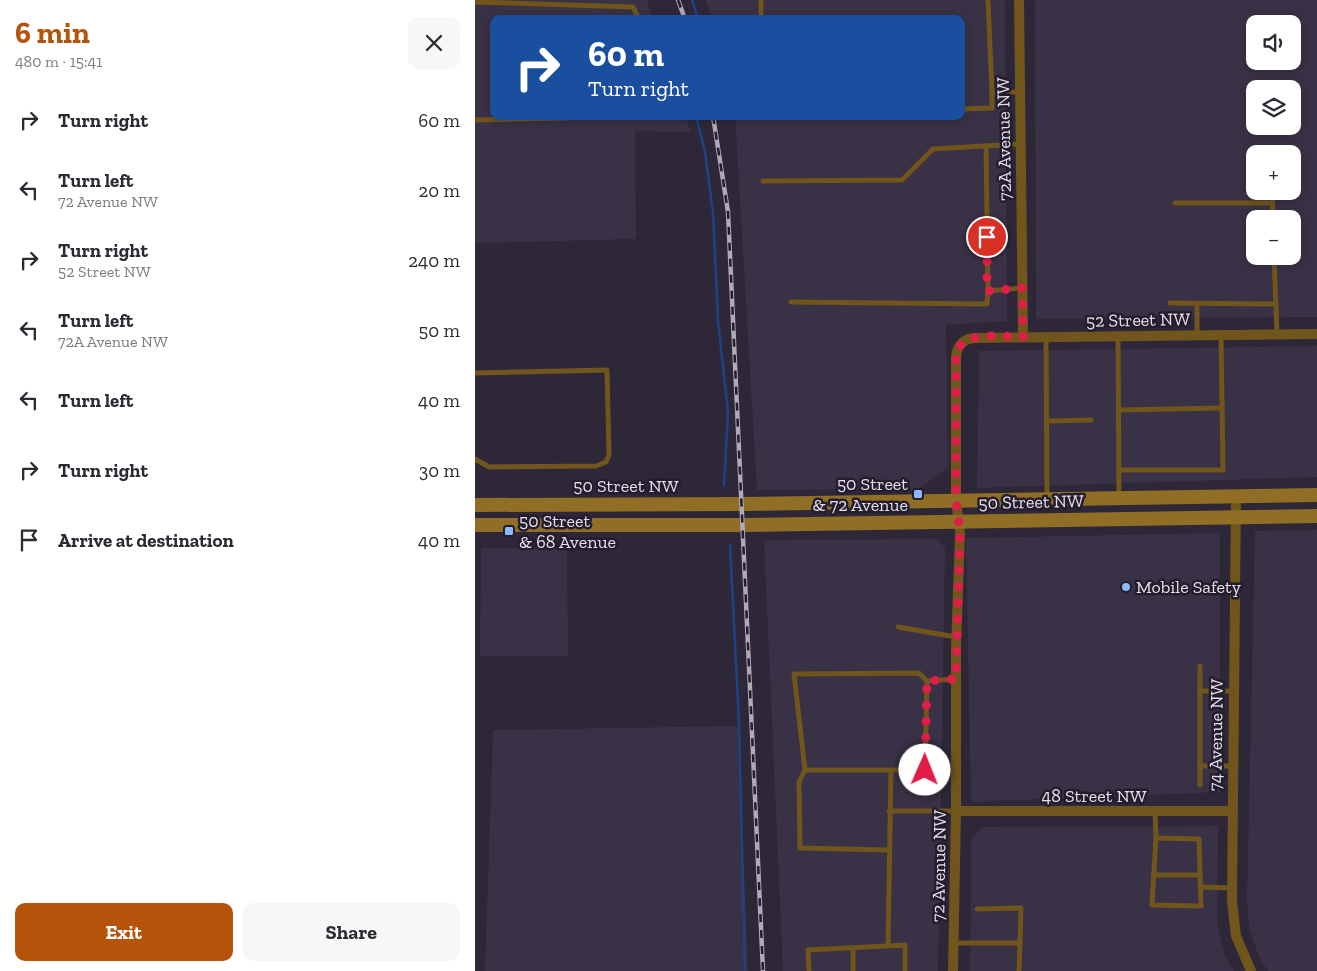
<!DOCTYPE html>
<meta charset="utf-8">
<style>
:root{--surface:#fff;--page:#f7f7f7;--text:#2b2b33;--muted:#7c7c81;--accent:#b45309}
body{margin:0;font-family:"Zilla Slab",serif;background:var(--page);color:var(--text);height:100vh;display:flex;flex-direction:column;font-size:19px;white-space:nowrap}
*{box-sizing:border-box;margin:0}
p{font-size:16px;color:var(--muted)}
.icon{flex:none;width:28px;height:28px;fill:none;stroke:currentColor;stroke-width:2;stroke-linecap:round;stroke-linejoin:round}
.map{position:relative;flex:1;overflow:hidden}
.side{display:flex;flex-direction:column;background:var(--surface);width:475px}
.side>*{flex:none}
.top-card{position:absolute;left:15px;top:15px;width:475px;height:105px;border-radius:10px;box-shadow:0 2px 8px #0003;background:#1a4fa0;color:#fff;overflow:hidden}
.tools{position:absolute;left:771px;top:15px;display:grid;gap:10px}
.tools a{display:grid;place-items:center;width:55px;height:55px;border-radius:10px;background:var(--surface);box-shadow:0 2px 8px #0003;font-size:25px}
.pin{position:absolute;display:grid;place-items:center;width:42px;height:42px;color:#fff;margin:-21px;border:2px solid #fff;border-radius:50%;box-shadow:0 1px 5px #0007}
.me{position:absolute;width:55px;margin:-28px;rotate:1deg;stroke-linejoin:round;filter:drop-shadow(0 0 4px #0008)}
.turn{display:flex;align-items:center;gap:18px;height:105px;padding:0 15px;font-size:22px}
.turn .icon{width:65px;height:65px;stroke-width:2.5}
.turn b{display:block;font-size:35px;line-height:42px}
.round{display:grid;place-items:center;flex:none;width:52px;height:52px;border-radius:10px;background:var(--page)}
.head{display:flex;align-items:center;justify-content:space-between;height:85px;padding:0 15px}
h1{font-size:30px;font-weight:700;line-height:38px;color:var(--accent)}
.primary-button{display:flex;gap:10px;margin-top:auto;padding:10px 15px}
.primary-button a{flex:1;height:58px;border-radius:10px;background:var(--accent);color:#fff;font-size:20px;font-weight:700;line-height:58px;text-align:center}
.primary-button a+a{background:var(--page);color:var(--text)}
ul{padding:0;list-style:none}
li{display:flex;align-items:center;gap:15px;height:70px;padding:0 15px}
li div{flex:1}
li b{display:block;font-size:19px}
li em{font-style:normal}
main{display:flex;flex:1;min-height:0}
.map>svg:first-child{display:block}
</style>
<main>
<section class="side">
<div class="head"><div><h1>6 min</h1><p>480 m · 15:41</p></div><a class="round"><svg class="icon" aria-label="close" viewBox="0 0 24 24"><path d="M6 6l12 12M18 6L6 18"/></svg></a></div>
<ul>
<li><svg class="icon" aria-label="right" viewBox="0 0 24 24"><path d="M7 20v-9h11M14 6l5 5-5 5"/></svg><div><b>Turn right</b></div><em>60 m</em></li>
<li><svg class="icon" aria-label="left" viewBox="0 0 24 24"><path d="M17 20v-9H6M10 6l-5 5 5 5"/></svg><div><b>Turn left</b><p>72 Avenue NW</p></div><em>20 m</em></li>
<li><svg class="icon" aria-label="right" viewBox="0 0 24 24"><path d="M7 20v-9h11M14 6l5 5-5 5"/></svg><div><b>Turn right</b><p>52 Street NW</p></div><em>240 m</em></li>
<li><svg class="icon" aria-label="left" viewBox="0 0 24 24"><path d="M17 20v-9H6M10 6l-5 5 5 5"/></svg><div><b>Turn left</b><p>72A Avenue NW</p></div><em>50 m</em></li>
<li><svg class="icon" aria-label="left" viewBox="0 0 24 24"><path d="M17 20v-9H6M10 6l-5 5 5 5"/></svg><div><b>Turn left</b></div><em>40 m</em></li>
<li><svg class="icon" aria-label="right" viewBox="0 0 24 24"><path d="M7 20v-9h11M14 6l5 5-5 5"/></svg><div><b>Turn right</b></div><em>30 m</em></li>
<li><svg class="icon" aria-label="arrive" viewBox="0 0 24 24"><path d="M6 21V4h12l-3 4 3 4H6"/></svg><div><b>Arrive at destination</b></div><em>40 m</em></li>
</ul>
<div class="primary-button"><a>Exit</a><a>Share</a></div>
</section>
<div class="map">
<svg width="842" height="971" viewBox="0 0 842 971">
<rect width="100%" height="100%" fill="#2e2737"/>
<!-- built -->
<g fill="#393145" fill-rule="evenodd">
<polygon points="0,0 172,0 178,19 19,19 19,116 210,116 216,132 160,131 161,239 0,243"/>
<polygon points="231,0 530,0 532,321 471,325 473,467 444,489 282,490 260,116 486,116 486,19 237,19"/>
<path d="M560,0H842V317L561,319ZM780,24H818V61H780ZM780,89H818V126H780ZM780,154H818V191H780ZM780,219H818V256H780Z"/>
<polygon points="842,346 842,477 502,488 504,351"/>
<polygon points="842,530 842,971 793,971 784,957 774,928 772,900 780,531"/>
<polygon points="745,533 745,792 496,802 491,538"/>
<polygon points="462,539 470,548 463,971 308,971 289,540"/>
<polygon points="6,548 92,549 93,656 5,656"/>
<polygon points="263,726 273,971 10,971 18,730"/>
<polygon points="743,826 742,922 750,956 759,971 495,971 496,839 508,827"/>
</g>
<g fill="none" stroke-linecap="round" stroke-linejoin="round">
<!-- stream -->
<g stroke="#1f4285" stroke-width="2.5">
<polyline points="217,0 223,19"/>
<polyline points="222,120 230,152 238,212 243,321 253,412 249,486"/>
<polyline points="255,545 264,722 270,971"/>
</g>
<!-- lane -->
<g stroke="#70551c" stroke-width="5">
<polyline points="513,0 517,93 545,92"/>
<polyline points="0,2 158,7 164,19"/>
<polyline points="286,19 286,0"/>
<polyline points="486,109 517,108 517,93"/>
<polyline points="0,120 172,116"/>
<polyline points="511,146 513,291 547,288"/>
<polyline points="288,181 427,180 458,149 545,144"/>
<polyline points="797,191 798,219"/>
<polyline points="700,203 797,203"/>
<polyline points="799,256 802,334"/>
<polyline points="316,302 512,304 513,291"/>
<polyline points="695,303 801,304"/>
<polyline points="722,303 722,335"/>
<polyline points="643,336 644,497"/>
<polyline points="571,337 572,499"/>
<polyline points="0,373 132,370 134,455 131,462 121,466 14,467 0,459"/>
<polyline points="643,410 747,408"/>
<polyline points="572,421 616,420"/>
<polyline points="644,470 748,470 746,335"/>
<polyline points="423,627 481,637"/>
<polyline points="725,691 758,691"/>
<polyline points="725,766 757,766"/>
<polyline points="330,770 324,782 325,848 413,850"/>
<polyline points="416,770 450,770 452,681"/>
<polyline points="725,785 725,666"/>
<polyline points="414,811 481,811"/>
<polyline points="680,812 681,838"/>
<polygon points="681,838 724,839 726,906 677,905"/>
<polyline points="678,875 725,875"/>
<polyline points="725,887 757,888"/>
<polyline points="502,909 546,908 545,943"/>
<polyline points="479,943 545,943 544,971"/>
<polyline points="413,946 416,770 330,770 319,674 444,673 452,681 481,679"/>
<polyline points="378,948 378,971"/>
<polyline points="334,971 333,950 430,945 430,971"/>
</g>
<!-- street -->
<g stroke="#70551c" stroke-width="10">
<polyline points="544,0 548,337"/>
<polyline points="761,496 757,901 761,936 776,971"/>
<polyline points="481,811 756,811"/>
<path d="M478,971L481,811V648L485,533L481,500V360C481,348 486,339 499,338L842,334"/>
</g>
<!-- secondary -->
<g stroke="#906e26" stroke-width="14">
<polyline points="0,505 266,504 842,495"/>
<polyline points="0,525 267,525 842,516"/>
</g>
<defs>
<g id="rail">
<polyline points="203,0 210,19"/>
<polyline points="238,116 253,212 288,971"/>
</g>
</defs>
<!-- rail casing -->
<use href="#rail" stroke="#afaab6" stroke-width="4.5"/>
<!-- rail -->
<use href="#rail" stroke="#241d2d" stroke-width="2.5" stroke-dasharray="8" stroke-linecap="butt"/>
</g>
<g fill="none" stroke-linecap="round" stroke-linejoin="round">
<!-- route -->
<path stroke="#e11d48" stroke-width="9" stroke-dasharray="0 16.2" d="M450,770L452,681L481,679L485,534L481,500V352C491,330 527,337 548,337L547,288L512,291V237"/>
</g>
<!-- markers -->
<g fill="#8bb9fc" stroke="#241d2d" stroke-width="2">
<rect x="438" y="489" width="10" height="10" rx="2.5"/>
<rect x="29" y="526" width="10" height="10" rx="2.5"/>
<circle cx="651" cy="587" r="5"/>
</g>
<g text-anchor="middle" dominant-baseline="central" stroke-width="5" stroke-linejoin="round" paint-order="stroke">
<!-- street labels -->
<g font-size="18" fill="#e4e0ea" stroke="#241d2d">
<text transform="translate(529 139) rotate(-91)">72A Avenue NW</text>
<text transform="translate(663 320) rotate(-1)">52 Street NW</text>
<text x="151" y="486">50 Street NW</text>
<text transform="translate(556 502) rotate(-1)">50 Street NW</text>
<text transform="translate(741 735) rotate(-89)">74 Avenue NW</text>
<text x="619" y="796">48 Street NW</text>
<text transform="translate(464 866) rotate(-89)">72 Avenue NW</text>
</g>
<!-- poi labels -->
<g font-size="18" fill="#e4e0ea" stroke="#241d2d" text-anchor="start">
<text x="433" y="484" text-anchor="end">50 Street<tspan x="433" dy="21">&amp; 72 Avenue</tspan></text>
<text x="44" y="521">50 Street<tspan x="44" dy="21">&amp; 68 Avenue</tspan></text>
<text x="661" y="587">Mobile Safety</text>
</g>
</g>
</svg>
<div class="tools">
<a><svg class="icon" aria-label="sound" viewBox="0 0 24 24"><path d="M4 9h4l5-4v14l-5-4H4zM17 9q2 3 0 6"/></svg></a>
<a><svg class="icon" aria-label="layers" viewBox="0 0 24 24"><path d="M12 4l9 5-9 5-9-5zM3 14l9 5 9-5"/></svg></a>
<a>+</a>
<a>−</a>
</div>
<div class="pin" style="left:512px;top:237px;background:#d93025"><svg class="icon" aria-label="arrive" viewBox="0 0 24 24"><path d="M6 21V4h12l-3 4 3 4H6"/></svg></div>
<svg class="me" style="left:450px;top:770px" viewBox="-20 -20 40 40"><circle r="19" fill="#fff"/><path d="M0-13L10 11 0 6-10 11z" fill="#e11d48"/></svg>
<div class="top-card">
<div class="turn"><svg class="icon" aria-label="right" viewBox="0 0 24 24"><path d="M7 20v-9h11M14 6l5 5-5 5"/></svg><div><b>60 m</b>Turn right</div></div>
</div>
</div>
</main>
